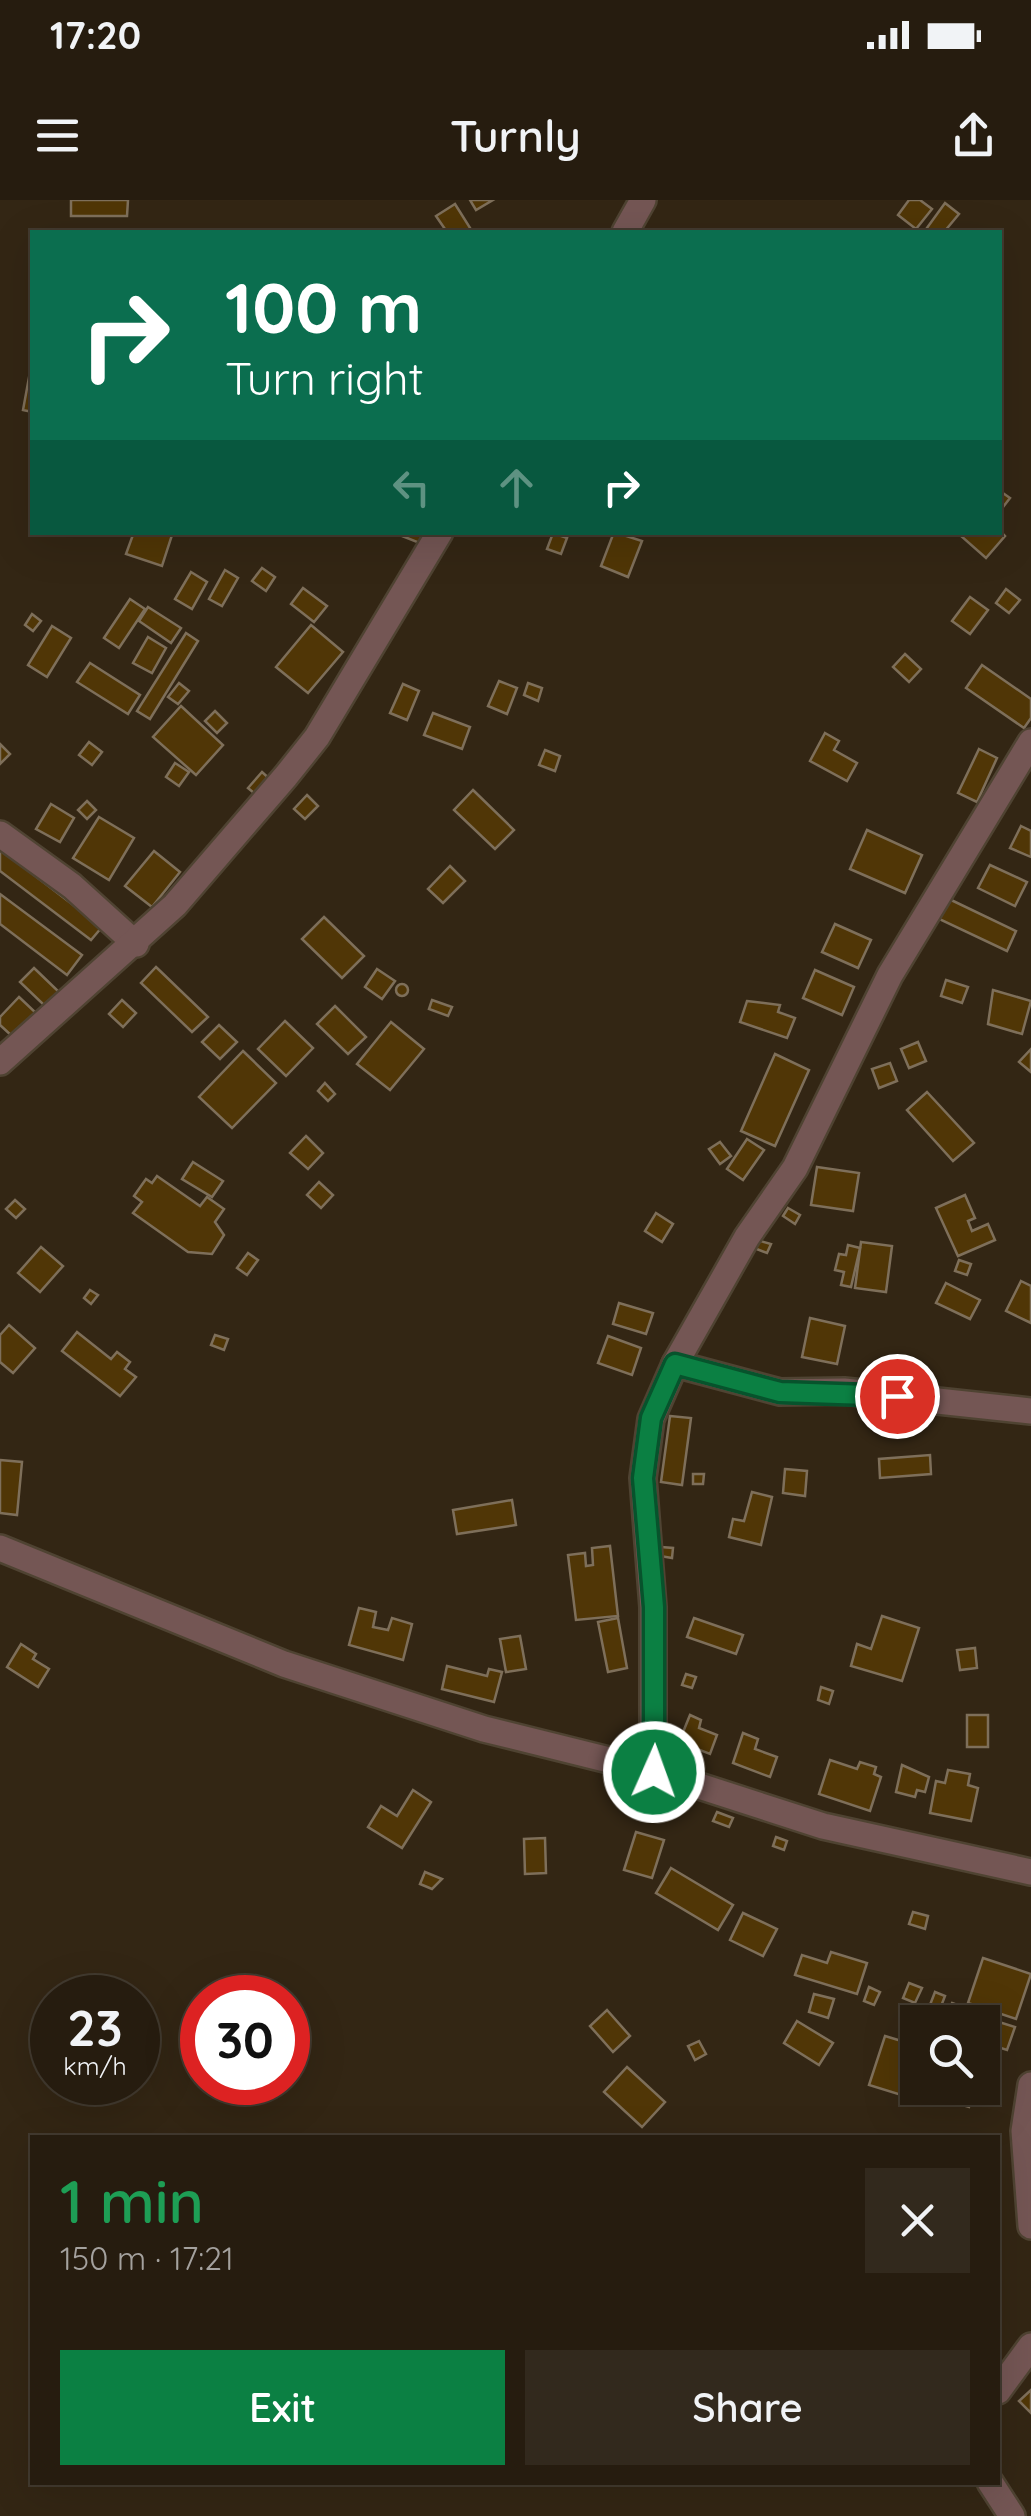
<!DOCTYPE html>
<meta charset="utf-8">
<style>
:root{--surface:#261c0f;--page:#32291d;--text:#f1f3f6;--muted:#a4a19e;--line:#423a2f;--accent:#0b8043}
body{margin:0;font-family:Quicksand,sans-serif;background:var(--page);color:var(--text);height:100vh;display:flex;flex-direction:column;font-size:38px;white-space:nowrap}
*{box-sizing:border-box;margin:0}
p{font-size:32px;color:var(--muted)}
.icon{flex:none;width:55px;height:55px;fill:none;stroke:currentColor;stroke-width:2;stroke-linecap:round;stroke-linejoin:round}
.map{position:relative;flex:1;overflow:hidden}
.drawer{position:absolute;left:30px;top:1935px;width:970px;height:350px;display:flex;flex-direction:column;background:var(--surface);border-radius:0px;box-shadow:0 10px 40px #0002,0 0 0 2px var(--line)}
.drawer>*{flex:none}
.guide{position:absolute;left:30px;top:30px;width:972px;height:305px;border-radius:0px;box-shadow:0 10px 40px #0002,0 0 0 2px var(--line);background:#0b6e4f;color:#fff;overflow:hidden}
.fabs{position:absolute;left:900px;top:1805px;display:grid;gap:20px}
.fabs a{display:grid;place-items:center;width:100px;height:100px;border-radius:0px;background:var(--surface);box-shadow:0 10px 40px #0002,0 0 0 2px var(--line);font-size:50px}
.speed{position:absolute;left:30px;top:1775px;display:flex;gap:20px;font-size:50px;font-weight:700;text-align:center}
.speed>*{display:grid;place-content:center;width:130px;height:130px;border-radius:50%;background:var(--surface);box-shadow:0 10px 40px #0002,0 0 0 2px var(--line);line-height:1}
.speed small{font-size:25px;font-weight:400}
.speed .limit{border:15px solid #d22;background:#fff;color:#111}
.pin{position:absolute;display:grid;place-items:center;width:85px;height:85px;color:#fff;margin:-42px;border:5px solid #fff;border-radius:50%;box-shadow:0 2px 10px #0007}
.me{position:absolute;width:110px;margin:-55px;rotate:2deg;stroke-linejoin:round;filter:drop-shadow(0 0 8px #0008)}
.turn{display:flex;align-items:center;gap:35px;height:210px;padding:0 30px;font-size:45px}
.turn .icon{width:130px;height:130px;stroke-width:2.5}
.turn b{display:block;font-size:70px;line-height:85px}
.lanes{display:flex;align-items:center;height:95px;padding:0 30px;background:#0003;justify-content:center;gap:50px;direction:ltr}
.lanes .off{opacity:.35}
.round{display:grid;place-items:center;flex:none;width:105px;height:105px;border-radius:0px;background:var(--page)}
.summary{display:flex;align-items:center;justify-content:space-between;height:170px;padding:0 30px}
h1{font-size:60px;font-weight:600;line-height:75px;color:#1e9e55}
.cta{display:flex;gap:20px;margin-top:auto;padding:20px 30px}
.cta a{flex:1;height:115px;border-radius:0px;background:var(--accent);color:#fff;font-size:40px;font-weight:600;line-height:115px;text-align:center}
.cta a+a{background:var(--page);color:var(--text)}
.status{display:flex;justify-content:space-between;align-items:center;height:70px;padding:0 50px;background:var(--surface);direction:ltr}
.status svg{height:28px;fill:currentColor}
header{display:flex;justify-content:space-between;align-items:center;height:130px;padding:0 30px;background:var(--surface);font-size:45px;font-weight:600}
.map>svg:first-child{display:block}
</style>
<div class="status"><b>17:20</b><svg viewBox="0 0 49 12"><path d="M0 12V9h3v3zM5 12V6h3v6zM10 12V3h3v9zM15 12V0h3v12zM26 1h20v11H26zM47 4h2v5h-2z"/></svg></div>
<header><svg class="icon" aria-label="menu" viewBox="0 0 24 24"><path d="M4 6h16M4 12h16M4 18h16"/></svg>Turnly<svg class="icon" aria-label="share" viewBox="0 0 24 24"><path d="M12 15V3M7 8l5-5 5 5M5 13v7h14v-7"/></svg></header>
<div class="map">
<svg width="1031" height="2316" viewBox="0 0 1031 2316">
<rect width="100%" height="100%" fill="#332614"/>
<!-- building -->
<g fill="#503606" stroke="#7e6f5a" stroke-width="2.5">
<polygon points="71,0 128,0 127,16 71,16"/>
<polygon points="470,0 493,0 476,10"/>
<polygon points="909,0 920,0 932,9 916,29 898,15"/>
<polygon points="945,3 959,14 944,32 924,32"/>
<polygon points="455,4 472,31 471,32 447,32 436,16"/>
<polygon points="32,161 32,212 23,210"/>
<polygon points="1000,291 1010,298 1000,311"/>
<polygon points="1000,331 1005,336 986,358 961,336"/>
<polygon points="134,332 173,332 162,366 126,354"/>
<polygon points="392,332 427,332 422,344"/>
<polygon points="614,332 642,341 628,377 601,366"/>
<polygon points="553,333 567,338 561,354 547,349"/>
<polygon points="262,368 275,377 266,391 252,381"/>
<polygon points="225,370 238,378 222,406 209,399"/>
<polygon points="191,372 207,382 192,409 175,399"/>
<polygon points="303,388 327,406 314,422 291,404"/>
<polygon points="1006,389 1020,400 1009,413 996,403"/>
<polygon points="970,397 988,410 970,434 952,421"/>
<polygon points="130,399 145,409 119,448 104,438"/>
<polygon points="148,407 181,428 171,443 139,421"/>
<polygon points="32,414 41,421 33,431 25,425"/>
<polygon points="311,425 343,452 308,493 276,467"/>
<polygon points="52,426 71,438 47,477 28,465"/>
<polygon points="186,433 198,441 150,519 137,511"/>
<polygon points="148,437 166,448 152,473 133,463"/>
<polygon points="905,454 921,469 909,482 893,467"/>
<polygon points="90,463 140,495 128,514 77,482"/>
<polygon points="982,465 1031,499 1031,518 1024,528 966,488"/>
<polygon points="499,481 517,488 507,514 488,506"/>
<polygon points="179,483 189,491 178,504 168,497"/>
<polygon points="528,483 542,488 538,501 524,495"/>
<polygon points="403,484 419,491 407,520 390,513"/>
<polygon points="181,506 223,545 196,575 153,537"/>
<polygon points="215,511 227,523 217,533 205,521"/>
<polygon points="433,513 470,527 462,549 424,535"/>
<polygon points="825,533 839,541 834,550 857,563 847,581 810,561"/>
<polygon points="89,542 102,552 92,565 79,555"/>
<polygon points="0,544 10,554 0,564"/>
<polygon points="979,549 997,558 977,602 958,593"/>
<polygon points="545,550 560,556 555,571 539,565"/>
<polygon points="175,563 189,572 179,586 166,577"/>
<polygon points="262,572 273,582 259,597 248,588"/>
<polygon points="473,590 514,630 495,649 454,610"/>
<polygon points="307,595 318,606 305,619 294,609"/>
<polygon points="87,601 96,610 87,619 78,610"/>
<polygon points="51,604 74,618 60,642 36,629"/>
<polygon points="99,617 134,638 109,680 73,658"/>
<polygon points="1021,626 1031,631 1031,657 1010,648"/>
<polygon points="867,630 922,655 905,693 850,669"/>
<polygon points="0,649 102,727 91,740 0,671"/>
<polygon points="154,651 180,672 152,707 125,686"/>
<polygon points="990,665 1027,682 1015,706 978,688"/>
<polygon points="450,666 465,681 443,703 428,689"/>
<polygon points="0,694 82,755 67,775 0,724"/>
<polygon points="947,698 1016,731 1007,751 937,718"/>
<polygon points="324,717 364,756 342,778 302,739"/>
<polygon points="835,724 871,740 858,768 822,752"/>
<polygon points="156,767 208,817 192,832 141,783"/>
<polygon points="34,768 59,792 45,806 20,782"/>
<polygon points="377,769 395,781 382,799 365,787"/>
<polygon points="815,770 854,787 842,815 803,798"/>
<polygon points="946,780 968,787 962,803 941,796"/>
<circle cx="402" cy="790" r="6"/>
<polygon points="993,790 1031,801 1022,834 988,824"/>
<polygon points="19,797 36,813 13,837 0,825 0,817"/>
<polygon points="122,800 136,813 123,827 109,814"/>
<polygon points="432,800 452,807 448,816 429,809"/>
<polygon points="747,801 780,805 778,812 795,818 787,838 740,822"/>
<polygon points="335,806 366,837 348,854 317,824"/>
<polygon points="285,821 313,848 286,876 258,849"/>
<polygon points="391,822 424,849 390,890 357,864"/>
<polygon points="219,825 237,842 220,859 202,842"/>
<polygon points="918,842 926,861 909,868 901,849"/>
<polygon points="1031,849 1031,872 1019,862"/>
<polygon points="243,851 276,883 232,928 199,897"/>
<polygon points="775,854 809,870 775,946 741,931"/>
<polygon points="890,863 897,881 879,888 872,869"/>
<polygon points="325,883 335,894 328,901 318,891"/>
<polygon points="927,892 974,943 953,961 907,910"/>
<polygon points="306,936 323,953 308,969 290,953"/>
<polygon points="747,939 764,950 743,980 727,969"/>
<polygon points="720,942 731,956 720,964 709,949"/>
<polygon points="193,962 223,981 212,997 182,979"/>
<polygon points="817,967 859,973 853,1011 811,1005"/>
<polygon points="157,976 200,1006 207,997 224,1009 215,1022 224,1035 212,1054 188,1052 133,1013 142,1002 134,996 146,979 152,983"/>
<polygon points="319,982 333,995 321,1008 307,995"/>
<polygon points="965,995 975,1018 968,1021 972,1031 988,1024 995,1040 958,1056 936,1008"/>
<polygon points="15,1000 25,1009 16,1018 6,1009"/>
<polygon points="788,1008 800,1015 795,1024 783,1016"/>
<polygon points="656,1013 673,1024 662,1042 645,1031"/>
<polygon points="757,1040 771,1044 767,1053 754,1048"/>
<polygon points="861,1042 892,1046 886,1092 855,1088"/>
<polygon points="848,1045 860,1048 851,1087 841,1085 844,1072 835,1070 839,1054 846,1055"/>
<polygon points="41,1047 63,1066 40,1092 18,1073"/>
<polygon points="248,1053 258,1060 247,1075 237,1068"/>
<polygon points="959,1060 971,1064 967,1075 955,1071"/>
<polygon points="1021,1081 1031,1086 1031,1123 1006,1111"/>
<polygon points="946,1083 980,1100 970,1119 936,1103"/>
<polygon points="90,1090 98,1095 91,1104 84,1098"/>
<polygon points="619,1103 653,1113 646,1134 613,1124"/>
<polygon points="810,1118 845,1126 837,1164 802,1157"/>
<polygon points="9,1125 35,1148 13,1173 0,1162 0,1135"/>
<polygon points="77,1132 111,1159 117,1152 130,1162 125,1169 136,1177 120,1196 62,1151"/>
<polygon points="215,1135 228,1139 224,1150 211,1145"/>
<polygon points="608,1136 641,1148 632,1175 598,1163"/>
<polygon points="670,1216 691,1218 682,1285 661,1282"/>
<polygon points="930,1255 931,1274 880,1278 879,1259"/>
<polygon points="0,1260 22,1262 17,1315 0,1313"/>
<polygon points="785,1269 807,1271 805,1296 783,1293"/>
<polygon points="693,1274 704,1274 703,1284 693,1284"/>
<polygon points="752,1292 772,1297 761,1345 729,1337 733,1319 744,1321"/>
<polygon points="512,1300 516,1325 457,1334 453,1310"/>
<polygon points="610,1346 618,1416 576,1420 568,1355 585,1353 586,1366 593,1365 592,1348"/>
<polygon points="661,1347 673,1348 672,1358 660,1356"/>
<polygon points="359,1408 376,1412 373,1427 388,1430 392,1418 412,1424 403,1460 349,1445"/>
<polygon points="882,1416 919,1428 902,1481 851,1466 857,1444 871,1449"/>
<polygon points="618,1418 627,1468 608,1472 598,1422"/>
<polygon points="694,1418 743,1435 736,1454 687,1437"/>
<polygon points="520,1436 526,1469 506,1472 500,1439"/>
<polygon points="21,1444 36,1454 33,1459 49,1469 38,1487 7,1467"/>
<polygon points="975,1448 977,1468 960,1470 957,1450"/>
<polygon points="447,1466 487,1476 489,1469 502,1472 494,1502 442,1489"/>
<polygon points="686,1474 696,1477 692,1488 682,1485"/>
<polygon points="821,1487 833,1491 829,1504 818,1500"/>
<polygon points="690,1515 701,1520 699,1528 717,1535 710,1554 679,1542"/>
<rect x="967" y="1515" width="21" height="32"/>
<polygon points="743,1533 758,1539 755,1549 777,1557 770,1577 733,1563"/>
<polygon points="830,1560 857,1569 860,1562 876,1567 874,1574 881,1577 870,1611 819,1594"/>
<polygon points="902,1565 929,1577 925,1592 917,1590 915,1597 896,1592"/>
<polygon points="948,1570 970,1574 968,1585 978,1588 971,1621 930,1613 936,1581 945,1583"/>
<polygon points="413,1590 431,1602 402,1648 368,1627 381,1606 397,1616"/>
<polygon points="717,1612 733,1618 729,1627 713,1621"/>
<polygon points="636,1632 664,1640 652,1678 624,1670"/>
<polygon points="776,1637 787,1641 784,1650 773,1646"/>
<polygon points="545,1638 546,1673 525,1674 524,1639"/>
<polygon points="671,1668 733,1705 718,1730 656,1693"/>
<polygon points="425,1672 442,1679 432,1689 420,1684"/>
<polygon points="913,1712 928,1716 925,1729 909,1724"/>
<polygon points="743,1713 777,1729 763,1756 730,1740"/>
<polygon points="831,1752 867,1763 857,1794 795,1775 802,1755 827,1763"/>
<polygon points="983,1758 1031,1774 1016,1819 968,1803"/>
<polygon points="909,1783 922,1788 915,1803 903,1798"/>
<polygon points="869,1787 880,1792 874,1805 864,1801"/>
<polygon points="935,1792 945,1796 938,1814 928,1810"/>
<polygon points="814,1794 834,1799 828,1818 809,1812"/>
<polygon points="952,1803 971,1810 966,1822 945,1822"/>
<polygon points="607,1810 630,1836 613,1852 590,1826"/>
<polygon points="980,1816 1015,1827 1007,1850 982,1842"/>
<polygon points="797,1821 833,1843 819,1865 784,1843"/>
<polygon points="885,1836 918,1846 918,1876 911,1898 869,1885"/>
<polygon points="699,1841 706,1854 695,1860 688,1846"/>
<polygon points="627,1867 665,1902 642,1927 604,1892"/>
<polygon points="919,1888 975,1888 969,1907 918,1892"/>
<polygon points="1031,2190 1031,2213 1019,2201"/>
</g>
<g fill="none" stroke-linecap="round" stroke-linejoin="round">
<defs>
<g id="street">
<polyline points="625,32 643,0"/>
<polyline points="1031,542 890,775 795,968 747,1037 675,1164 780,1192 844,1191 1031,1211"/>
<polyline points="0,634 72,686 136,744"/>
<polyline points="0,862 175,705 286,576 317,537 440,332"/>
<polyline points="0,1348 284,1464 484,1529 653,1571 823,1626 1031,1672"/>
<polyline points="653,1571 653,1407 643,1278 651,1219 675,1164"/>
<polyline points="1031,1885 1024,1931 1031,2026"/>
<polyline points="998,2191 1031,2146"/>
<polyline points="990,2282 1012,2316"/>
</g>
</defs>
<!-- street casing -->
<use href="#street" stroke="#4f4332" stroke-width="30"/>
<!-- street -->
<use href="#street" stroke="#745654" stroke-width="25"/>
</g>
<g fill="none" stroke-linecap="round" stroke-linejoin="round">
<defs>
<polyline id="route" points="654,1572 654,1407 643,1278 651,1218 675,1164 780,1192 897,1196"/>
</defs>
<!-- route casing -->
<use href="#route" stroke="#07532c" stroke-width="25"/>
<!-- route -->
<use href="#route" stroke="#0b8043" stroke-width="18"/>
</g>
</svg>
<div class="fabs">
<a><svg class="icon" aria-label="search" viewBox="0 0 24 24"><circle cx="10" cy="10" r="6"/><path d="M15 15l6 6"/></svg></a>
</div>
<div class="speed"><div>23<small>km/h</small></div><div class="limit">30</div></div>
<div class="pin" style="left:897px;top:1196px;background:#d93025"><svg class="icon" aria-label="arrive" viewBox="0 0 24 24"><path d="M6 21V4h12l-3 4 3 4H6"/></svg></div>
<svg class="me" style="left:654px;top:1572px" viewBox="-20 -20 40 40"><circle r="17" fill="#0b8043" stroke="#fff" stroke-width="3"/><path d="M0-11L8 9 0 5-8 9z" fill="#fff"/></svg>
<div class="guide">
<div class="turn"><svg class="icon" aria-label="right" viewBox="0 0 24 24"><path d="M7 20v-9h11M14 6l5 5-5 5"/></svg><div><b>100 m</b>Turn right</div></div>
<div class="lanes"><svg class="icon off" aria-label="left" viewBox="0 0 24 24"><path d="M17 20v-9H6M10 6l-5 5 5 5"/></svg><svg class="icon off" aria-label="ahead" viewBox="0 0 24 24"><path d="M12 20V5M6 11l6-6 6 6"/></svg><svg class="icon" aria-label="right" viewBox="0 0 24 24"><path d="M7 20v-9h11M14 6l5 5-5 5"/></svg></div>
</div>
<section class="drawer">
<div class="summary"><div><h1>1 min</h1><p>150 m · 17:21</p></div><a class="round"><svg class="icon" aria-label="close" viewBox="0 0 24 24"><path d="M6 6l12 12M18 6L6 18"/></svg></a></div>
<div class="cta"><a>Exit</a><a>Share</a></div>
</section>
</div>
